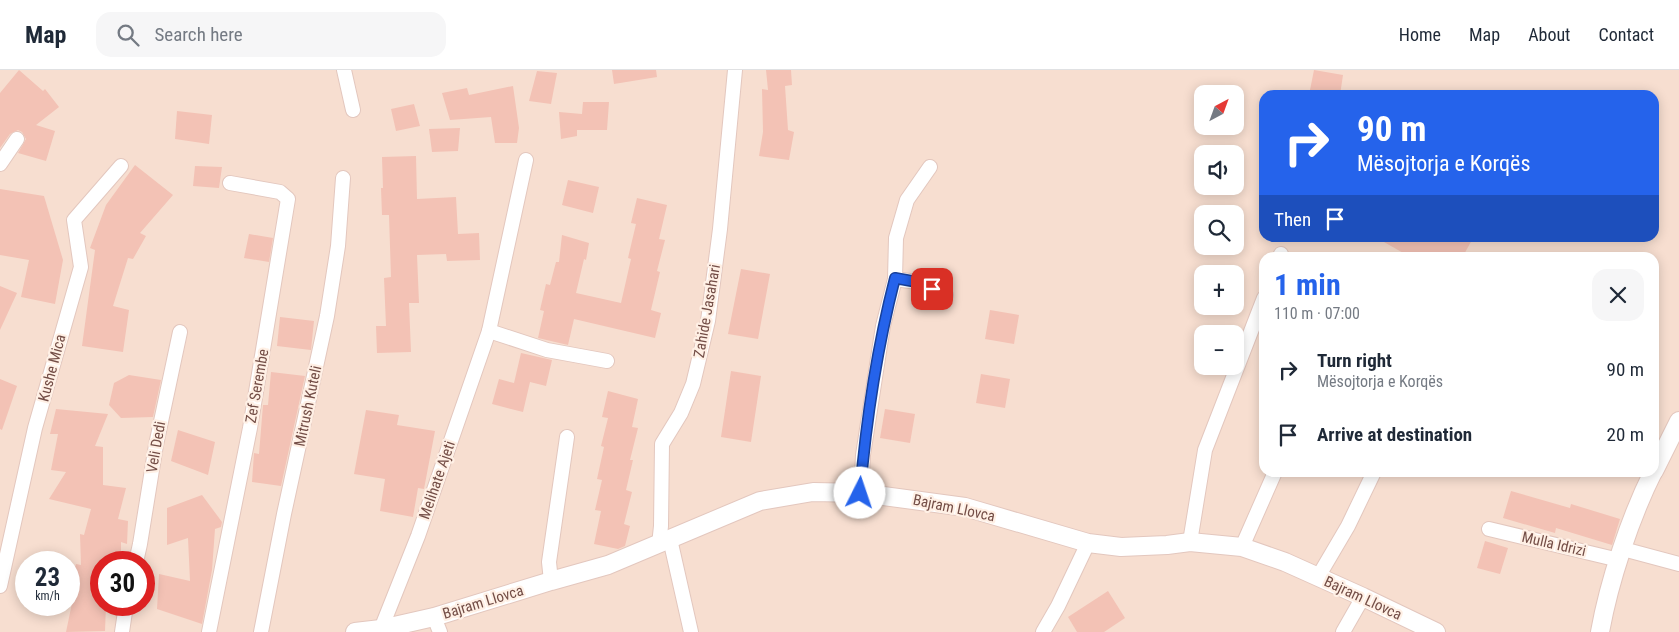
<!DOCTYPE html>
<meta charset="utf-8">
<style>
:root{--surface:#fff;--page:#f6f6f7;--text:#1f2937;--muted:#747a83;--line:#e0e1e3;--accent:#2563eb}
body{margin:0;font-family:"Roboto Condensed",sans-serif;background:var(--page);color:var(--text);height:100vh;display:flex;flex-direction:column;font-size:19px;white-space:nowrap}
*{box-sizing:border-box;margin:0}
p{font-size:16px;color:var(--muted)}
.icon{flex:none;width:28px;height:28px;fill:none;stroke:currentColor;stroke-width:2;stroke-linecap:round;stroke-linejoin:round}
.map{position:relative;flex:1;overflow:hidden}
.panel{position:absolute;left:1259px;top:182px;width:400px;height:225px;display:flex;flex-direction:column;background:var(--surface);border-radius:15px;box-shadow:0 2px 12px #0003}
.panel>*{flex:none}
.banner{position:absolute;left:1259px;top:20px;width:400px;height:152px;border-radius:15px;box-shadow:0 2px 12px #0003;background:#2563eb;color:#fff;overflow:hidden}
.needle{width:32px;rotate:41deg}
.tools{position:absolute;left:1194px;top:15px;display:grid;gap:10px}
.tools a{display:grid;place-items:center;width:50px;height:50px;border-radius:10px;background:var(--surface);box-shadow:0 2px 12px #0003;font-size:25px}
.speed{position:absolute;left:15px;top:481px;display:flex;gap:10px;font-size:25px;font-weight:700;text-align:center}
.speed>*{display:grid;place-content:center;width:65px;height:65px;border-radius:50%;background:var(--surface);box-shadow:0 2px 12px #0003;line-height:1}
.speed small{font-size:12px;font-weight:400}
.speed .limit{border:8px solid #d22;background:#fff;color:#111}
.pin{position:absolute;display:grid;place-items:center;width:42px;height:42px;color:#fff;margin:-21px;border-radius:10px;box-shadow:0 2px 8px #0006}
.me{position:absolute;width:55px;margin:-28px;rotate:4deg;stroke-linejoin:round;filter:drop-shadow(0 0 4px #0008)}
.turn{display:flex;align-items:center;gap:18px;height:105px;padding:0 15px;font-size:22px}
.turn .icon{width:65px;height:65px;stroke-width:2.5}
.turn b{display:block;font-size:35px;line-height:42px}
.then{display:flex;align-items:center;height:48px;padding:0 15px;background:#0003;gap:10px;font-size:19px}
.round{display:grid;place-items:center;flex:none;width:52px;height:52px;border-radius:15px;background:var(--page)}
.head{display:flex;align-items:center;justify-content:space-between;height:85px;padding:0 15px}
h1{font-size:30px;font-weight:700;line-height:38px;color:var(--accent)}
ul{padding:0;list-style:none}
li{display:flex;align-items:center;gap:15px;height:65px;padding:0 15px}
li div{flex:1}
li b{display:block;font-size:19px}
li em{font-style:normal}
header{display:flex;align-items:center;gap:30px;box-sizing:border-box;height:70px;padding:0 25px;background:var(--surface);border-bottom:1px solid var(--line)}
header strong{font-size:24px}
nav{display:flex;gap:28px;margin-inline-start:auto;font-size:18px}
.search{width:350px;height:45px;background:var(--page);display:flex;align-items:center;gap:12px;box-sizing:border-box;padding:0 18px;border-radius:15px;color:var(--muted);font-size:19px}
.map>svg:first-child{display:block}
</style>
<header>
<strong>Map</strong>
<div class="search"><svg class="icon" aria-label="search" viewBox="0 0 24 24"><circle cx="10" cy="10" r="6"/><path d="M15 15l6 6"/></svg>Search here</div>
<nav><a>Home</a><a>Map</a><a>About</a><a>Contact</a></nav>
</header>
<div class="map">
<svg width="1679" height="562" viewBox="0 0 1679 562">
<rect width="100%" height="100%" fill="#fdebdf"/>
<!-- residential -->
<path fill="#f7ded0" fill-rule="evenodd" d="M0,0H1679V562H0ZM1202,24H1235V56H1202ZM1264,25H1654V168H1264ZM1202,84H1235V116H1202ZM1202,144H1235V176H1202ZM1264,188H1654V402H1264ZM1202,204H1235V236H1202ZM1202,264H1235V296H1202ZM26,492H69V535H26ZM101,492H144V535H101Z"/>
<!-- building -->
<g fill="#f3c2b5">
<polygon points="19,0 43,21 45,19 59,37 36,55 55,61 46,91 18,83 26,69 22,62 18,60 10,64 0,78 0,23"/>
<polygon points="612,0 656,0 657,7 614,14"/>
<polygon points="766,0 791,0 792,15 785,16 788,60 794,62 789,90 759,86 763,62 762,19 768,20"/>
<polygon points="1314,0 1343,5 1340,25 1309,25"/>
<polygon points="537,1 557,3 551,34 529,31"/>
<polygon points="513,16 519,58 517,73 495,73 491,47 450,50 442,23 467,18 469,25"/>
<polygon points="583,32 609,32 607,60 577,60 577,66 561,69 559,42 582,44"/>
<polygon points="414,34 420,56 396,61 391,39"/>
<polygon points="177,41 212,45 209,74 175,69"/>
<polygon points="460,58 458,81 432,82 429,59"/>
<polygon points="416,86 417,129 456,127 458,164 479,163 480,190 447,191 446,184 417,185 419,233 409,233 411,282 377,283 376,256 386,256 384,208 391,207 389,145 382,145 381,118 383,118 382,87"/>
<polygon points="135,95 173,125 140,163 146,166 133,189 128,188 113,236 129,240 123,282 82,276 95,180 90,178 106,135"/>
<polygon points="195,96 222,97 219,118 193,116"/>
<polygon points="568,110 599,117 593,143 562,135"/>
<polygon points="0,119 44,126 63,190 55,234 21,227 29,190 0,185"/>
<polygon points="637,128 667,135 659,169 665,170 657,201 660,202 651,240 661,243 655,268 574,249 568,275 538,268 544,241 540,240 546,214 550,215 556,192 559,192 562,165 589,173 586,190 584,189 576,223 621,233 631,189 628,188 636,154 631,153"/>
<polygon points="249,164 273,168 269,192 244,188"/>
<polygon points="1377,168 1473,168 1462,188 1412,188"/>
<polygon points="741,199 770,204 758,269 728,264"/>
<polygon points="0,216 17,223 0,260"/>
<polygon points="990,240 1019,245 1014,274 985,269"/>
<polygon points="280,247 314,251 311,280 277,276"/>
<polygon points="521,283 552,290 546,316 530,312 523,342 492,334 499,309 514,313"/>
<polygon points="731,301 761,306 751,372 721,367"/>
<polygon points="271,302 305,306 281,416 252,412 254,383 259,384 263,335 268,335"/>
<polygon points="981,304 1010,309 1005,338 976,333"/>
<polygon points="129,305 161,310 153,347 121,348 109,335 114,313"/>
<polygon points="0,309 17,316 2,360 0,359"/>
<polygon points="608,321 638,329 632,357 638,358 630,390 633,390 626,420 632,422 624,454 630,456 625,476 618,479 594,474 601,441 595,440 602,410 597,409 604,377 601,376 608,348 602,347"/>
<polygon points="56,339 108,344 95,376 103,377 103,415 126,418 118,449 128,451 127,474 121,472 121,492 101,492 101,535 106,535 105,561 66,562 75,519 69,519 76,494 81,495 80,464 84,465 91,439 49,429 66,402 51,400 58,364 50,364"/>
<polygon points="885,339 915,344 910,373 880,368"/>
<polygon points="366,340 399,345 397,355 435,361 424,419 418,418 413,447 380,441 385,409 354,404"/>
<polygon points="178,360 215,372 208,405 171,391"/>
<polygon points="1511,421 1570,438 1571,434 1620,449 1612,475 1556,458 1555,463 1503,448"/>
<polygon points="202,425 222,452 221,457 215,459 212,500 202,554 157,539 159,504 190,511 188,468 167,475 167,438"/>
<polygon points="1485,471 1508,478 1500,504 1477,498"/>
<polygon points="1108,521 1125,548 1104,562 1077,562 1068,547"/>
</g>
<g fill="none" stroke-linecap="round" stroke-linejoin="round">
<defs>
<g id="minor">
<polyline points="344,0 353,40"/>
<polyline points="0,94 17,69"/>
<polyline points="1279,188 1281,184"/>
<polyline points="895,209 917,212 946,225"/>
<polyline points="489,261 547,280 607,291"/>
<polyline points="861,423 863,385 883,256 895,209 896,168 907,130 930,97"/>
<polyline points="1489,459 1619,490"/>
<polyline points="670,469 691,562"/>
<polyline points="1190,472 1205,380 1264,228"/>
<polyline points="659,475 661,456 662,374 681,343 693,314 708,251 720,159 735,0"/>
<polyline points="1242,477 1275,402"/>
<polyline points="1623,479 1679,494"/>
<polyline points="136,492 140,474 156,375 180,262"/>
<polyline points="1318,507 1348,456 1374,402"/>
<polyline points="551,511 549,492 567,367"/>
<polyline points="0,516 35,358 81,197 74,150 121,96"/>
<polyline points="434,547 440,562"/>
<polyline points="381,559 418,466 489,261 526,90"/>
<polyline points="122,562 126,535"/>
<polyline points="209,562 250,358 288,129 280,122 230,113"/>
<polyline points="261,562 284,444 327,246 338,176 343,108"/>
<polyline points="1043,562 1058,536 1088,473"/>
<polyline points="1343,562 1363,527"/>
</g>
<g id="tertiary">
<polyline points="1654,401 1679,351"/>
<polyline points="355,562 381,559 434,547 551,511 608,495 760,431 813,422 861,423 965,437 1088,473 1121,477 1167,475 1190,472 1242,477 1285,492 1363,527 1436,562"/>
<path d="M1600,562C1609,512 1630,448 1653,402"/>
</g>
</defs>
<!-- minor casing -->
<use href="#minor" stroke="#e3c7be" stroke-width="16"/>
<!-- tertiary casing -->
<use href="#tertiary" stroke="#e3c7be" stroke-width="20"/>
<!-- minor -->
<use href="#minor" stroke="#fff" stroke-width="14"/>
<!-- tertiary -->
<use href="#tertiary" stroke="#fff" stroke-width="18"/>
</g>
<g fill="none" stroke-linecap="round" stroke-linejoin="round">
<defs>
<path id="route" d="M860,423C866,351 877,278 895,208L917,212L932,219"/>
</defs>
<!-- route casing -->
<use href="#route" stroke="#184099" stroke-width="12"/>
<!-- route -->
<use href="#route" stroke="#2563eb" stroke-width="9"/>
</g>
<g text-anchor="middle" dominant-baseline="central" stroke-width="4.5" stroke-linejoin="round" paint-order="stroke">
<!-- street labels -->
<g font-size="15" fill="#734d46" stroke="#fff0e5">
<text transform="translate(707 241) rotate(-80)">Zahide Jasahari</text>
<text transform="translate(52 298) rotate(-75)">Kushe Mica</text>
<text transform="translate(257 316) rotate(-80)">Zef Serembe</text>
<text transform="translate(308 336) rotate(-78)">Mitrush Kuteli</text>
<text transform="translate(156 377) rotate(-80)">Veli Dedi</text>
<text transform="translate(437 410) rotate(-71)">Melihate Ajeti</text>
<text transform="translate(954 438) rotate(12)">Bajram Llovca</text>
<text transform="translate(1554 474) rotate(13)">Mulla Idrizi</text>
<text transform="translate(1363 528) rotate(25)">Bajram Llovca</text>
<text transform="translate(483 532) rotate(-17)">Bajram Llovca</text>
</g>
</g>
</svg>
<div class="tools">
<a><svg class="needle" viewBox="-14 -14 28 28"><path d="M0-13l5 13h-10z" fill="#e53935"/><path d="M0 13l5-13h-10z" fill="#747a83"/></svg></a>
<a><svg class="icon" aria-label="sound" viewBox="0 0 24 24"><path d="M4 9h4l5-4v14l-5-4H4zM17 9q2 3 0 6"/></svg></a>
<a><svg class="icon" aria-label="search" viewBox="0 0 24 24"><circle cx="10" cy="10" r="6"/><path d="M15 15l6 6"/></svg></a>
<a>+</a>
<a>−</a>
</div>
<div class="speed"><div>23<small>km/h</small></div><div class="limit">30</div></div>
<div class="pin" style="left:932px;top:219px;background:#d93025"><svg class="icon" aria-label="arrive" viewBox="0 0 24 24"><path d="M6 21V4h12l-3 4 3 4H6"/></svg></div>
<svg class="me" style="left:860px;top:423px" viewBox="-20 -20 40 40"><circle r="19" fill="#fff"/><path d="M0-13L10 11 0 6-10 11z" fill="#2563eb"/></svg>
<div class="banner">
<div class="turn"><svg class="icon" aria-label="right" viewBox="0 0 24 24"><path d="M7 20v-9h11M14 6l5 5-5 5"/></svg><div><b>90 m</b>Mësojtorja e Korqës</div></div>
<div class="then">Then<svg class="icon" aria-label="arrive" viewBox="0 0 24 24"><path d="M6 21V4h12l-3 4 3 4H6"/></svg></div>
</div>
<section class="panel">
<div class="head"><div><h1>1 min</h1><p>110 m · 07:00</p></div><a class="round"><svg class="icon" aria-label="close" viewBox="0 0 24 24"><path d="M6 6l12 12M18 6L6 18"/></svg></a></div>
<ul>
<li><svg class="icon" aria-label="right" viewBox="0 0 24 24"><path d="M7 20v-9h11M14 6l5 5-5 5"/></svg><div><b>Turn right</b><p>Mësojtorja e Korqës</p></div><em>90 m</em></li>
<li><svg class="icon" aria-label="arrive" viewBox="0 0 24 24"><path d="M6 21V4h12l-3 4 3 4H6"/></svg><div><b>Arrive at destination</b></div><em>20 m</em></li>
</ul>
</section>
</div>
